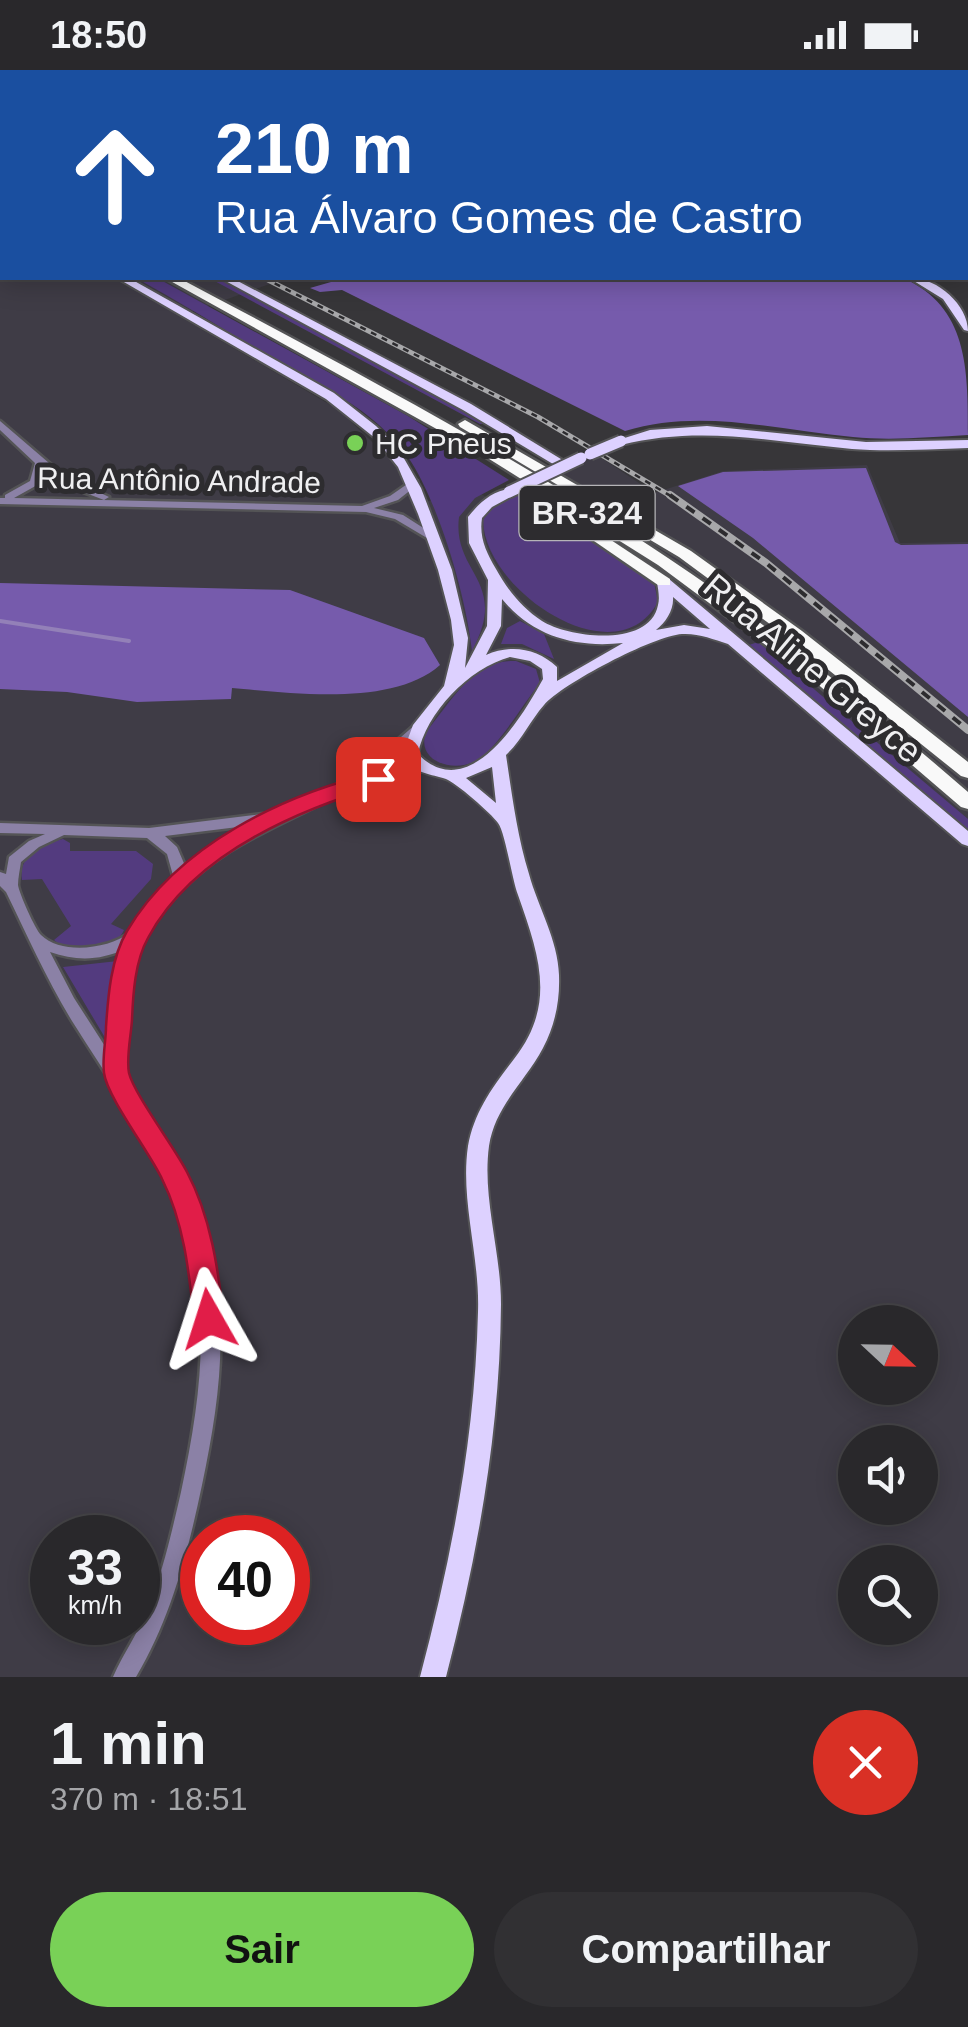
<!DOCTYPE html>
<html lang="pt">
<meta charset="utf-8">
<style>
:root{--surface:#29282b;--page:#313033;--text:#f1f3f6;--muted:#a5a6a9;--line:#454447;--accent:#79d157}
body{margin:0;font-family:Arial,sans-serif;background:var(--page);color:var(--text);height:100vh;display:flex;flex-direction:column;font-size:38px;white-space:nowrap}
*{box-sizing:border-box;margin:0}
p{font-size:32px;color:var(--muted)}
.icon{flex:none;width:55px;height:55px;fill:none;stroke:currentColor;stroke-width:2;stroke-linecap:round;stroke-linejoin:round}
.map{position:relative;height:1607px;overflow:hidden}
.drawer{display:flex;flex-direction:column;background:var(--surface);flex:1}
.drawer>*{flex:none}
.banner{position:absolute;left:0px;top:0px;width:970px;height:210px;box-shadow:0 5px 25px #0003,0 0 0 2px var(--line);background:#1a4fa0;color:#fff;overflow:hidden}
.needle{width:65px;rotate:112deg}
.buttons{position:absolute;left:838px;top:1235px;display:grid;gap:20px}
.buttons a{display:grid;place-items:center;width:100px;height:100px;border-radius:50%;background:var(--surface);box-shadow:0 5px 25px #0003,0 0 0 2px var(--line);font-size:50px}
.speed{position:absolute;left:30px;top:1445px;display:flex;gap:20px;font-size:50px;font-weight:700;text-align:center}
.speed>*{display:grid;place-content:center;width:130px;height:130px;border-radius:50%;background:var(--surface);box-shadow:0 5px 25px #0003,0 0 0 2px var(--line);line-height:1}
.speed small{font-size:25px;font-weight:400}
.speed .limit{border:15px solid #d22;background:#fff;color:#111}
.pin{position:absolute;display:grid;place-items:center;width:85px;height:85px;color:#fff;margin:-42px;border-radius:20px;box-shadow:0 5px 15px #0006}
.me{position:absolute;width:110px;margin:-55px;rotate:354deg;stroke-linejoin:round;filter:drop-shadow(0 0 8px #0008)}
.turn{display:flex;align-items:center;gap:35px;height:210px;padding:0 50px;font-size:45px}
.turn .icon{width:130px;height:130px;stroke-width:2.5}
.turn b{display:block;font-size:70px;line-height:85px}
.round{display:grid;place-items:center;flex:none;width:105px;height:105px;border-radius:52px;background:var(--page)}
.overview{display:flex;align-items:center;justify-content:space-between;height:170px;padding:0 50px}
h1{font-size:60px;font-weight:600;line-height:75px}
.action{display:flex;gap:20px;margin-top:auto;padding:20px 50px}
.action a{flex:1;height:115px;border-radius:60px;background:var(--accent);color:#111;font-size:40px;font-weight:600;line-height:115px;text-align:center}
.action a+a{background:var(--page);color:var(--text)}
.status{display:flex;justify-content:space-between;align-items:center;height:70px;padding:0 50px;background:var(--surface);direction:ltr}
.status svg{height:28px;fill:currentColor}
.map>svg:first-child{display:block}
</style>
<div class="status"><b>18:50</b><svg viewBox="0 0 49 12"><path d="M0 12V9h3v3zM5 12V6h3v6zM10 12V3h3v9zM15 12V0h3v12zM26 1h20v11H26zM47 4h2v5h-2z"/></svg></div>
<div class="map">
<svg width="968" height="1607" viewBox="0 0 968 1607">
<rect width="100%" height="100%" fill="#373639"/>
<!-- built -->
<path fill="#3f3c46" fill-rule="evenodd" d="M0,0H597L600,2H2V208H287L179,246L339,340L397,396L414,433L481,424L496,433L597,385L654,423L723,401L867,395L900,473L968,472V1607H0ZM855,1252H920V1318H855ZM855,1372H920V1438H855ZM52,1468H138V1552H52ZM202,1468H288V1552H202ZM855,1492H920V1558H855Z"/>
<!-- green -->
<g fill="#533b7f">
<path d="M136,208H157L408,346L509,410L475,428L459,447C452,504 510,510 472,581C466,526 439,433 408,387C374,338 316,314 267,285C223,259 180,232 136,208Z"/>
<polygon points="209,208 217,208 455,334 578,408 487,354 480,354"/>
<path d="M525,421L654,512L658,532C616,609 484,521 483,450L493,436Z"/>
<polygon points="520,551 544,564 554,589 522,574 501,574 507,558"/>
<polygon points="758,572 968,749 968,760 749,575"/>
<path d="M516,591L536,599L540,613C523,634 500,674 479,689C457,704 415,693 426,662C451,632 473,589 516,591Z"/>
<path d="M63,769L70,773V781H136L153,794L151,809L111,854L124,860C114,882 80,882 59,874L54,870L71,856L42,809L22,810C18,785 41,774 63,769Z"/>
<polygon points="118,891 109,933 107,971 63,897"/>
</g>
<!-- forest -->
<g fill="#765bac">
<path d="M345,208H903C968,237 968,298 968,365C930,367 891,371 853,367C777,360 700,338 625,361L342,220L320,222L310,218Z"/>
<polygon points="866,398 895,472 901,475 968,474 968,647 753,468 678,416 723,402"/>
<path d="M0,513L290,520L424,568L440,595C393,637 292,623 232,618L231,629L137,632L67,622L0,619Z"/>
</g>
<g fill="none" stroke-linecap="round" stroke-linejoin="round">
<!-- stream -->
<polyline stroke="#9380b8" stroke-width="4" points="0,551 129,571"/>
<defs>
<g id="minor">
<rect x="0" y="192" width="2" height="7"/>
<polygon points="0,351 63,405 109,427 104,430 70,417 43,399 39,414 14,428 362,436 390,426 413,410 417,411 417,415 398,430 374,438 403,445 436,466 431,469 427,468 395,449 366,442 0,434 0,428 5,428 5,425 30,411 35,393 0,360"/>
<path d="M420,653L426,657L424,660L370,707L421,693L427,697L426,700L355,719L351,718C283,756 221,772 168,835C160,844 151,854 145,865C125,899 126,945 125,983C125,989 123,1000 124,1006C127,1015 150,1047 156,1057C183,1105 207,1157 216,1212C227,1280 216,1348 202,1415C188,1482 171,1548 136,1607H113C123,1584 138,1563 148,1539C163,1501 172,1461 181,1422C204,1315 215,1218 169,1115C143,1057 106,1005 72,951C47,910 27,865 6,822L0,816V802L6,804L9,787L29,771L45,764L0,763V753L149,758L263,744L269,748L348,709L378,687L416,654ZM254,755L216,776L186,798L177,777L165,766ZM64,765L147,768L167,784L174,809C162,823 142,853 129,863C109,879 61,885 41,865C35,859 19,823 18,815C18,808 20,799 21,792L39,777ZM125,879L115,918L110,984L74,928L50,882C76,891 99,891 125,879Z"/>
</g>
<g id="major">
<polygon points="2,0 11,0 13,2 4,2"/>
<polygon points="490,0 499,0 500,2 492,2"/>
<polygon points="2,36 2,43 0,44 0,37"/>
<polygon points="0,83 2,84 2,90 0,89"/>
<polygon points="0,131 2,132 2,139 0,138"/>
<path d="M117,208H129L334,323L376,356L398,378L421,418L452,500L468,568L465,598L487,556L488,510L469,473L468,447C479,433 495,418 514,419V425L492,437L482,448C479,467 486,482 496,499C507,519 522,538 542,551C569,568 650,578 658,535C660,528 658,519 657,512L659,509H669L968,761V776L962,774L728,574C713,569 698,563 682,564C653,566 562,614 544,635C530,651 522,670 506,685C512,725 517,765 529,804C538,837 558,870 559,905C560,931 555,955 543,978C525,1012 495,1036 489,1076C482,1128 501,1181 501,1234C500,1362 478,1483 446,1607H420C452,1486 475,1367 478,1242C480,1187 460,1130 468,1076C474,1042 493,1016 514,989C557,934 539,885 518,825C512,809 505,762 498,753C492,744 455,712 446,709C427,703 415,704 402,685L413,655L444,616L454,575L451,550L438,500L418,444L398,397L375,368L326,329ZM673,527L710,559L684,555L656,560C666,552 674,540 673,527ZM502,529C533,567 576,578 623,573L557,611V597C537,578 511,574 486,585L501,556ZM510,587L530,591L542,599L543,609C522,647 469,736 418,684C426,643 469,598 510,587ZM492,697L496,733L466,708Z"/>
<polygon points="220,208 232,208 471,334 574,397 563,400 463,340"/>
<path d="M909,208C935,206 968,234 968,261L964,260L943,229Z"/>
<path d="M707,356L866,372L968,370V378C929,379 890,382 852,379C771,372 702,355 621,375L615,371L650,360Z"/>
</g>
<g id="highway">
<rect x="0" y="109" width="2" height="8"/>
<path d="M165,208H179C345,296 511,383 668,488C774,558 872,639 968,722V739L961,737L814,611L658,495L478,382Z"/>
<polygon points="465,350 691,481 802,561 968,692 968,708 961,706 790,569 679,487 460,357 458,354"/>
<polygon points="567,441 670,509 670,515 658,515 562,449 562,443"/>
</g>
</defs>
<!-- minor casing -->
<use href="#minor" stroke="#545456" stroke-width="5"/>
<!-- major casing -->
<use href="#major" stroke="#545456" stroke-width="4"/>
<!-- highway casing -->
<use href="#highway" stroke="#545456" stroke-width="5"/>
<!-- minor -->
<use href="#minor" fill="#8b81a6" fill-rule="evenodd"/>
<!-- major -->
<use href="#major" fill="#ddd1ff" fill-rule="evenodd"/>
<!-- highway -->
<use href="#highway" fill="#f9f9f9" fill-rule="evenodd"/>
<defs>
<polyline id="rail-far1" points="264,208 538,347 674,428"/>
<polyline id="rail" points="670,425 766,493 968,660"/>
</defs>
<!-- rail-far1 casing -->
<use href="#rail-far1" stroke="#a8a8aa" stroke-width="5"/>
<!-- rail casing -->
<use href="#rail" stroke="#a8a8aa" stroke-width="8"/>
<!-- rail-far1 -->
<use href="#rail-far1" stroke="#2d2c2f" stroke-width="2.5" stroke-dasharray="6" stroke-linecap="butt"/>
<!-- rail -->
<use href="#rail" stroke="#2d2c2f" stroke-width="4" stroke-dasharray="10" stroke-linecap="butt"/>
<defs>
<g id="major-bridge">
<polyline points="590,384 621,371"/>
<polyline points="509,422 581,388"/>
</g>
</defs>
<!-- major-bridge casing -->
<use href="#major-bridge" stroke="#545456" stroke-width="15" stroke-linecap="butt"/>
<!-- major-bridge -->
<use href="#major-bridge" stroke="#ddd1ff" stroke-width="11"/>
</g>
<!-- route -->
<path fill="#e11d48" stroke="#92132f" stroke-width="2.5" d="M378,702L386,704L389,709L386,714C299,739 193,784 148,868C135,891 133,924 132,950C131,966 126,988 129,1003C134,1024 175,1078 187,1102C211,1147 218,1199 224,1249L219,1259L209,1263L199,1259L194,1249C189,1202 184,1153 162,1109C150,1083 107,1027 104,1003C102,988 106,971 106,957C108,926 111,888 127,861C178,775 284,724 378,702Z"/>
<!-- markers -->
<circle fill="#79d157" stroke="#2d2c2f" stroke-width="4" cx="355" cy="373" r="10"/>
<g text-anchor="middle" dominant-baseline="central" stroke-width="10" stroke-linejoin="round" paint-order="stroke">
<!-- far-poi labels -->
<g font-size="30" fill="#efeff1" stroke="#2d2c2f" text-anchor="start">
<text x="375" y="373">HC Pneus</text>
</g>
<!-- far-street labels -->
<g font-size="30" fill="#efeff1" stroke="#2d2c2f">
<text transform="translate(179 410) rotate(1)">Rua Antônio Andrade</text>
</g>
<!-- shield labels -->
<rect fill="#2d2c2f" stroke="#b5b4b7" stroke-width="2.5" x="519.5" y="416" width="135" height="54" rx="8"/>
<g font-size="32" font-weight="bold" fill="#efeff1">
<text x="587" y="443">BR-324</text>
</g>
<!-- street labels -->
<g font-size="35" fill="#efeff1" stroke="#2d2c2f">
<text transform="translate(813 598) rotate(40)">Rua Aline Greyce</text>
</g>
</g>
</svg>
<div class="buttons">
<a><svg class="needle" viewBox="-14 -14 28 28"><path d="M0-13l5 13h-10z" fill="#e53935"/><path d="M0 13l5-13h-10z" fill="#a5a6a9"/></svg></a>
<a><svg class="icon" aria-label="sound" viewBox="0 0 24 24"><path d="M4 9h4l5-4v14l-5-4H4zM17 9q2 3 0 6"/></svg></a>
<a><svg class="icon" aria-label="search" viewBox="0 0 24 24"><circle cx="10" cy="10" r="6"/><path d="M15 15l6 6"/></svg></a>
</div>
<div class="speed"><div>33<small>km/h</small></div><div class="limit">40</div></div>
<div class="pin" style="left:378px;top:709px;background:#d93025"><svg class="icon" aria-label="arrive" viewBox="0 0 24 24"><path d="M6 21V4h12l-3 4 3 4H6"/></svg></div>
<svg class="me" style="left:209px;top:1249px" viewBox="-20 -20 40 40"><path d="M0-17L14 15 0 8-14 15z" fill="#e11d48" stroke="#fff" stroke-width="4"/></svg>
<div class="banner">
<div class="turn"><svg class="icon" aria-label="ahead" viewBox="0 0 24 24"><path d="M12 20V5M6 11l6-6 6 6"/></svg><div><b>210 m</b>Rua Álvaro Gomes de Castro</div></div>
</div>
</div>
<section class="drawer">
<div class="overview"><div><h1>1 min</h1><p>370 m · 18:51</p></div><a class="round" style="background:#d93025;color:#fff"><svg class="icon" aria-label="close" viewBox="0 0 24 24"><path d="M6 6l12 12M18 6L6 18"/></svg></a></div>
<div class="action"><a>Sair</a><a>Compartilhar</a></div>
</section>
